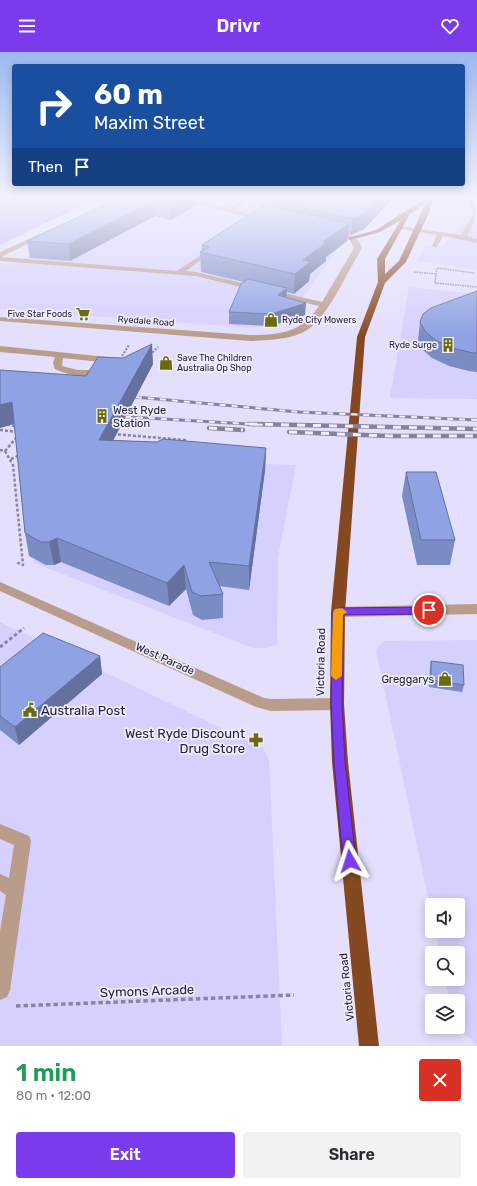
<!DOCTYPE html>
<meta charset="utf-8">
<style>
:root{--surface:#fff;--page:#f2f2f3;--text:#2b2b33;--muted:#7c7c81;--accent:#7c3aed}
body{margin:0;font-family:Rubik,sans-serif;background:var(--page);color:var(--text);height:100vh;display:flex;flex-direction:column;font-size:15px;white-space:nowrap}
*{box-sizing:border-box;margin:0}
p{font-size:13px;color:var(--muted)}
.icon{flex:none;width:22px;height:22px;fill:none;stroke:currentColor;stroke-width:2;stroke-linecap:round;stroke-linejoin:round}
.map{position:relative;height:994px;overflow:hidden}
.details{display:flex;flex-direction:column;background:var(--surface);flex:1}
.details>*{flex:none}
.top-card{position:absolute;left:12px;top:12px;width:453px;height:122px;border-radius:4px;box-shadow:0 2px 10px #0003;background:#1a4fa0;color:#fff;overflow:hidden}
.tools{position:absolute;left:425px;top:846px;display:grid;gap:8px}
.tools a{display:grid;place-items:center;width:40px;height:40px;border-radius:4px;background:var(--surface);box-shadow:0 2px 10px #0003;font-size:20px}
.pin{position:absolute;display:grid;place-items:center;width:34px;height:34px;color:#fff;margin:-17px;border:2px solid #fff;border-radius:50%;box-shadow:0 1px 4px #0007}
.me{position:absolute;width:44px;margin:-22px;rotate:354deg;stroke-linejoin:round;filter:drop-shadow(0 0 3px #0008)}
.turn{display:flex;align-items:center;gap:14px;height:84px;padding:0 16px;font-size:18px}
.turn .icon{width:52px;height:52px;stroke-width:2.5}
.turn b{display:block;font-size:28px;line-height:34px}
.then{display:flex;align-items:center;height:38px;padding:0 16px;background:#0003;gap:8px;font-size:15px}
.round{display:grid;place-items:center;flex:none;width:42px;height:42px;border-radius:4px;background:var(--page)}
.summary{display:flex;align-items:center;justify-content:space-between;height:68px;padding:0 16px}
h1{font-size:24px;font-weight:600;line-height:30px;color:#1e9e55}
.cta{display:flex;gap:8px;margin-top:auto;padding:8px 16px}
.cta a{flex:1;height:46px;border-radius:4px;background:var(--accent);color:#fff;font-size:16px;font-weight:600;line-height:46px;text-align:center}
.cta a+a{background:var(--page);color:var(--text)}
header{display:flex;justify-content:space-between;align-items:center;height:52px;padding:0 16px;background:var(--accent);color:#fff;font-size:18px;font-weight:600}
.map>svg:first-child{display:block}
</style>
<header><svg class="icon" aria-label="menu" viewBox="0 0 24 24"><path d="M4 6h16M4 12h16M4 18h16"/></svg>Drivr<svg class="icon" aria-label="heart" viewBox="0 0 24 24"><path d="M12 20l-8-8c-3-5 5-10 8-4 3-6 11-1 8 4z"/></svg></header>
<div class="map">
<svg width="477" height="994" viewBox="0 0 477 994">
<rect width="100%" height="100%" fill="#e3dffc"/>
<!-- built -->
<g fill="#d6d0ff">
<polygon points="148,146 393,146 369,172 338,197 286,269 253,276 0,257 0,212 10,213"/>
<polygon points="477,153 477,217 417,209 425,193 442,195"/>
<polygon points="409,235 477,242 477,347 390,346"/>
<polygon points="23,403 296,413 278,505 277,592 267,596 253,596 34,511"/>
<polygon points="0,570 263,696 269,707 282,994 0,994"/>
<polygon points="477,588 477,993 457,975 458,949 450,949 445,927 458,927 458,901 440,901 435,879 458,879 458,853 432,853 432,864 376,598 384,589"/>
</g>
<!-- green -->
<polygon fill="#baadfa" points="0,146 99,146 0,193"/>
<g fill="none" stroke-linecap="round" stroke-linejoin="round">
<!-- path-far4 -->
<g stroke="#8984a0" stroke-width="1.5" stroke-dasharray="1.5 1" stroke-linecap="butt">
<polyline points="0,149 38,146"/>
<polyline points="46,169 64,160 77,146"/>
<polyline points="414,220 436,222"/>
<polyline points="474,221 437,216 435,231 477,235"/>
</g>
<!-- path-far3 -->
<g stroke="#8984a0" stroke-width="2" stroke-dasharray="2 1.5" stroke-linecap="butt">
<polyline points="150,303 158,295"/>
<polyline points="122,304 129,293"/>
<polyline points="0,372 10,373"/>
</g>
<!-- path-far2 -->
<g stroke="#8984a0" stroke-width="2.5" stroke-dasharray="3 2" stroke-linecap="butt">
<polyline points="2,372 16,374"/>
<polyline points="0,378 18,380"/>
<polyline points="113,382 185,388 184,391"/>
<polyline points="0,398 5,399 13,413 23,513 16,510"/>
<polyline points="5,399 17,385"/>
<polyline points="11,407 20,403"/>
</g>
<!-- path-far1 -->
<polyline stroke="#8984a0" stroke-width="3" stroke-dasharray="3.5 2.5" stroke-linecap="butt" points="0,595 24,576"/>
<!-- path -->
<polyline stroke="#8984a0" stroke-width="3.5" stroke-dasharray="4.5 3" stroke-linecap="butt" points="16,954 294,943"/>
<!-- minor -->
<g fill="#ba9c8a" fill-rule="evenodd">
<polygon points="176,146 187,146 229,156 246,146 254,146 235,158 266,167 263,169"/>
<path d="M467,146H473C477,161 475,170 467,184L477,187V191L443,184L437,195L435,196L432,194L437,183L396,176L399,174L461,183L474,161Z"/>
<path d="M332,180C344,182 358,182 362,196C349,217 329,262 310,276C294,288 269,288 250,289L0,269V265L250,283C280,283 301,281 319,254L196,224L0,209V200L42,181L45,183L44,184L1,205L177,219L213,195L215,196V198L186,219L196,220L322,250L354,196L350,188L330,183V181Z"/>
<path d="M0,294L107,305L111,308C108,312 106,318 101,320C88,329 68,323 55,317L53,311L55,305L0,300ZM63,306L101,310L92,318H78L62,314Z"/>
<polygon points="0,530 264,646 271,647 337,646 342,648 344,652 342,656 337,658 271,659 256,655 0,539"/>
<polygon points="477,552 477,562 338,565 333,563 331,560 333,557 338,555"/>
<polygon points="0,772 29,784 31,789 10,938 7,945 0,948 0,879 6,843 0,839 0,822 9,826 14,793 0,787"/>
</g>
<!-- highway -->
<path fill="#854820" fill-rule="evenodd" d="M426,146H434L428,163L406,210L385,231L365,285L345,560L344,652L348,710L379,994H359L332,710L330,652L331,560L357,285L378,230L377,207L401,168L380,180L350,188L347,186L376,178ZM426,151L399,209L385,222V207L410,162Z"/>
<defs>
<g id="rail-far1">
<polyline points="124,344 299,360 477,368"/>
<polyline points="113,364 266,373"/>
</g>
<g id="rail">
<polyline points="249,372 477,377"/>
<polyline points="209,376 243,378"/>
<polyline points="289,380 389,384 477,384"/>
</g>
</defs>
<!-- rail-far1 casing -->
<use href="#rail-far1" stroke="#86819d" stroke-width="3"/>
<!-- rail casing -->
<use href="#rail" stroke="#86819d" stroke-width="4.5"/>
<!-- rail-far1 -->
<use href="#rail-far1" stroke="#f0eefd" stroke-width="2" stroke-dasharray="6" stroke-linecap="butt"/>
<!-- rail -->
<use href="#rail" stroke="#f0eefd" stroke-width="3" stroke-dasharray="8" stroke-linecap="butt"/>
</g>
<!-- wall -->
<g fill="#7b8bc3">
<polygon points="119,146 209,146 204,149 197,147 197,153 171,168 155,164 70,209 30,206 27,189"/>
<polygon points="275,146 393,146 364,177 351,183 348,183 347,189 326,205 326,209 310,222 309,229 294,242 287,240 286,245 305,263 271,274 229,272 229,260 244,230 201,220 200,200 202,199 202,193 271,154 271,149"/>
<polygon points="477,239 477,320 469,319 449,314 432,306 422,297 418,288 420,270"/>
<polygon points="153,312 113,388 266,396 265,418 249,538 219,534 223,542 223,566 202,568 193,563 186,537 169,554 61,510 54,513 46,513 29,504 25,481 14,372 0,376 0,318 86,324"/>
<polygon points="406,420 455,488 450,513 417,513 402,444"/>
<polygon points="100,604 102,622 19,693 0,678 0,615"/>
<polygon points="431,609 464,633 462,640 429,635 430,616"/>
</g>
<!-- shaded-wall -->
<g fill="#64719f">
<polygon points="182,146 197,146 197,153 171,168 170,153"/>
<polygon points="204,146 209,146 204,149"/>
<polygon points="380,146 393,146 364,177 351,183 353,167"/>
<polygon points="154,149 155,164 70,209 68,192"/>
<polygon points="349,171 347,189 326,205 326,209 310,222 309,229 294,242 295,222 303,208 323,190"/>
<polygon points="287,236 286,248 278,243"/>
<polygon points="306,251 305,263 271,274 271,262"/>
<polygon points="152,292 153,312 102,410 99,388"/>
<polygon points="12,350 16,371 0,376 0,353"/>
<polygon points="266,396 265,418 249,538 249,514"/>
<polygon points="57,486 61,510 54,513 49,490"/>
<polygon points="184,513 186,537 169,554 167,531"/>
<polygon points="100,604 102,622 19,693 15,675"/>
</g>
<!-- building -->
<g fill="#8fa2e3" stroke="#64719f">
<polygon points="119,146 182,146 170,153 154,149 68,192 27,189"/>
<polygon points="275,146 380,146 366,161 353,167 271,149"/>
<polygon points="264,153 349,171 323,190 327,190 303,208 310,210 295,222 200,200 209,195 202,193"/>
<polygon points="248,227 287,236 278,243 306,251 271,262 229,260 241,232"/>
<polygon points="477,239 477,301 473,301 452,296 435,288 425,279 420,270 423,262 431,256"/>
<polygon points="152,292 99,388 157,390 163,387 266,396 249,514 209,510 223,542 201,544 192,540 184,513 167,531 57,486 49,490 41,490 25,481 12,350 0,353 0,318 86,324 98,305 123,306"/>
<polygon points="406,420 436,420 455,488 421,488"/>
<polygon points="43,581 100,604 15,675 0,664 0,615"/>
<polygon points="431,609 463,613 464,633 431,628"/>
</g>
<!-- sky -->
<linearGradient id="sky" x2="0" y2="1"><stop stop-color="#9cb9f1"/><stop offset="0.51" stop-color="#f2f1fe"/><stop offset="1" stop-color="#f2f1fe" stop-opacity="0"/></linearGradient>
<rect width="477" height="285" fill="url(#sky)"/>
<!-- route -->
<polygon fill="#7c3aed" stroke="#51269a" points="429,555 434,558 429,562 343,563 342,652 345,710 356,809 354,814 350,815 345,814 343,809 334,710 331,652 333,560 338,556"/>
<!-- slow -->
<polygon fill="#f59e0b" points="342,556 347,560 343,563 342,624 336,628 331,624 333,560 335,557"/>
<!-- icons -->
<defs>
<symbol id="supermarket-bare" viewBox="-9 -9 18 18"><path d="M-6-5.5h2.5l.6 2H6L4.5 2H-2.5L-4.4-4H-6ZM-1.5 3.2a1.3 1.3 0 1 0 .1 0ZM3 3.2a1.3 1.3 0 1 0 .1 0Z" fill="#696b0d" stroke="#f0eefd" stroke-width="2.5" paint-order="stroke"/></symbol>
<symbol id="shop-bare" viewBox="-9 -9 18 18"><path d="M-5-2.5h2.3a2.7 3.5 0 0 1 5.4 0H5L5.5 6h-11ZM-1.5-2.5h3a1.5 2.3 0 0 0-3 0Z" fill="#696b0d" stroke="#f0eefd" stroke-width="2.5" paint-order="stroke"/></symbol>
<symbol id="building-bare" viewBox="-9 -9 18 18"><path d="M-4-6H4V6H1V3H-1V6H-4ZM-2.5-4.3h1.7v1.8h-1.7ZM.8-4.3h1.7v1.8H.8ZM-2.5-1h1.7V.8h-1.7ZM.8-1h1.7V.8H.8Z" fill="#696b0d" stroke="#f0eefd" stroke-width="2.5" paint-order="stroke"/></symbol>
<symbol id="civic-bare" viewBox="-9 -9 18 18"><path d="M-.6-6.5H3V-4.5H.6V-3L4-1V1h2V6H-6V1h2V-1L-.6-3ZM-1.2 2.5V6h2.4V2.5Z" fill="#696b0d" stroke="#f0eefd" stroke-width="2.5" paint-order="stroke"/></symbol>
<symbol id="pharmacy-bare" viewBox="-9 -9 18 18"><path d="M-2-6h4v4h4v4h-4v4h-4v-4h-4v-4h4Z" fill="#696b0d" stroke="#f0eefd" stroke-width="2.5" paint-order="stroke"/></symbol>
</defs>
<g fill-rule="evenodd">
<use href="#supermarket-bare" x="73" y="252" width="20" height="20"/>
<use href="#shop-bare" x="261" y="258" width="20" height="20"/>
<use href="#building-bare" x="438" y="283" width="20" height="20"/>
<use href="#shop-bare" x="156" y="301" width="20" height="20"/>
<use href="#building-bare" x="92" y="354" width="20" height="20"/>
<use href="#shop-bare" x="435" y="617" width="20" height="20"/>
<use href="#civic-bare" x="20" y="648" width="20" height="20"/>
<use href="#pharmacy-bare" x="246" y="678" width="20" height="20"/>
</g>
<g text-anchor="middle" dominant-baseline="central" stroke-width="3.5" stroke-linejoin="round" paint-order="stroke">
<!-- far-poi labels -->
<g font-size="9" fill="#27213c" stroke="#f0eefd" text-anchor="end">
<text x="72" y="262">Five Star Foods</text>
<text x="282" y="268" text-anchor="start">Ryde City Mowers</text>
<text x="437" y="293">Ryde Surge</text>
<text x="177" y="306" text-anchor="start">Save The Children<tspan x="177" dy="10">Australia Op Shop</tspan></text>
</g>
<!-- far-street labels -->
<g font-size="9" fill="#27213c" stroke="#f0eefd">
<text transform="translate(146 269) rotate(4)">Ryedale Road</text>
</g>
<!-- poi labels -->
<g font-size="11" fill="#27213c" stroke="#f0eefd" text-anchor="start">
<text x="113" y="358">West Ryde<tspan x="113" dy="13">Station</tspan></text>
<text x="434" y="627" text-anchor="end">Greggarys</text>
</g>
<!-- street labels -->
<g font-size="11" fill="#27213c" stroke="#f0eefd">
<text transform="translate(165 607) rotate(24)">West Parade</text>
<text transform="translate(321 610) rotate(-89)">Victoria Road</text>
<text transform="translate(347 935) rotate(-96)">Victoria Road</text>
</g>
<!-- near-poi labels -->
<g font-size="13" fill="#27213c" stroke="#f0eefd" text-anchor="start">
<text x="41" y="658">Australia Post</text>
<text x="245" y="681" text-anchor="end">West Ryde Discount<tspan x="245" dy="15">Drug Store</tspan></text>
</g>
<!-- near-street labels -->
<g font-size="13" fill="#27213c" stroke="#f0eefd">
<text transform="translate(147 939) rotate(-2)">Symons Arcade</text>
</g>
</g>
</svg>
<div class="tools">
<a><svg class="icon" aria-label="sound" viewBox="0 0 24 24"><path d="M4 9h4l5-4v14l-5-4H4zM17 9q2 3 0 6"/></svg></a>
<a><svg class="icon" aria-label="search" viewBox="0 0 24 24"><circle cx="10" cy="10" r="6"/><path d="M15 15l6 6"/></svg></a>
<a><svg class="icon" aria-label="layers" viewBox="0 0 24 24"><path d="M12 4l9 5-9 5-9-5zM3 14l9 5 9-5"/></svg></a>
</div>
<div class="pin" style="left:429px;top:558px;background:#d93025"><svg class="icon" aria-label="arrive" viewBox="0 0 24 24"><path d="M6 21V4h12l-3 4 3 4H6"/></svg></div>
<svg class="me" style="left:350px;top:809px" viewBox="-20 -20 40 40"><path d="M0-17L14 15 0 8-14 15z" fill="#7c3aed" stroke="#fff" stroke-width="4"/></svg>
<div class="top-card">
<div class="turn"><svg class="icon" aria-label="right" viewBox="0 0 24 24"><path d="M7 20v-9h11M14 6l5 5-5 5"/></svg><div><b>60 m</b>Maxim Street</div></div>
<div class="then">Then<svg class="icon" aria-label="arrive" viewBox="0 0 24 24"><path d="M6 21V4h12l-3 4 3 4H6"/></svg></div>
</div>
</div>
<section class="details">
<div class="summary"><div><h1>1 min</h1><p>80 m · 12:00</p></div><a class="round" style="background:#d93025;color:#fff"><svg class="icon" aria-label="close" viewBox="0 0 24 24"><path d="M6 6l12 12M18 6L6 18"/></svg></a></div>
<div class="cta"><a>Exit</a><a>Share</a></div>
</section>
